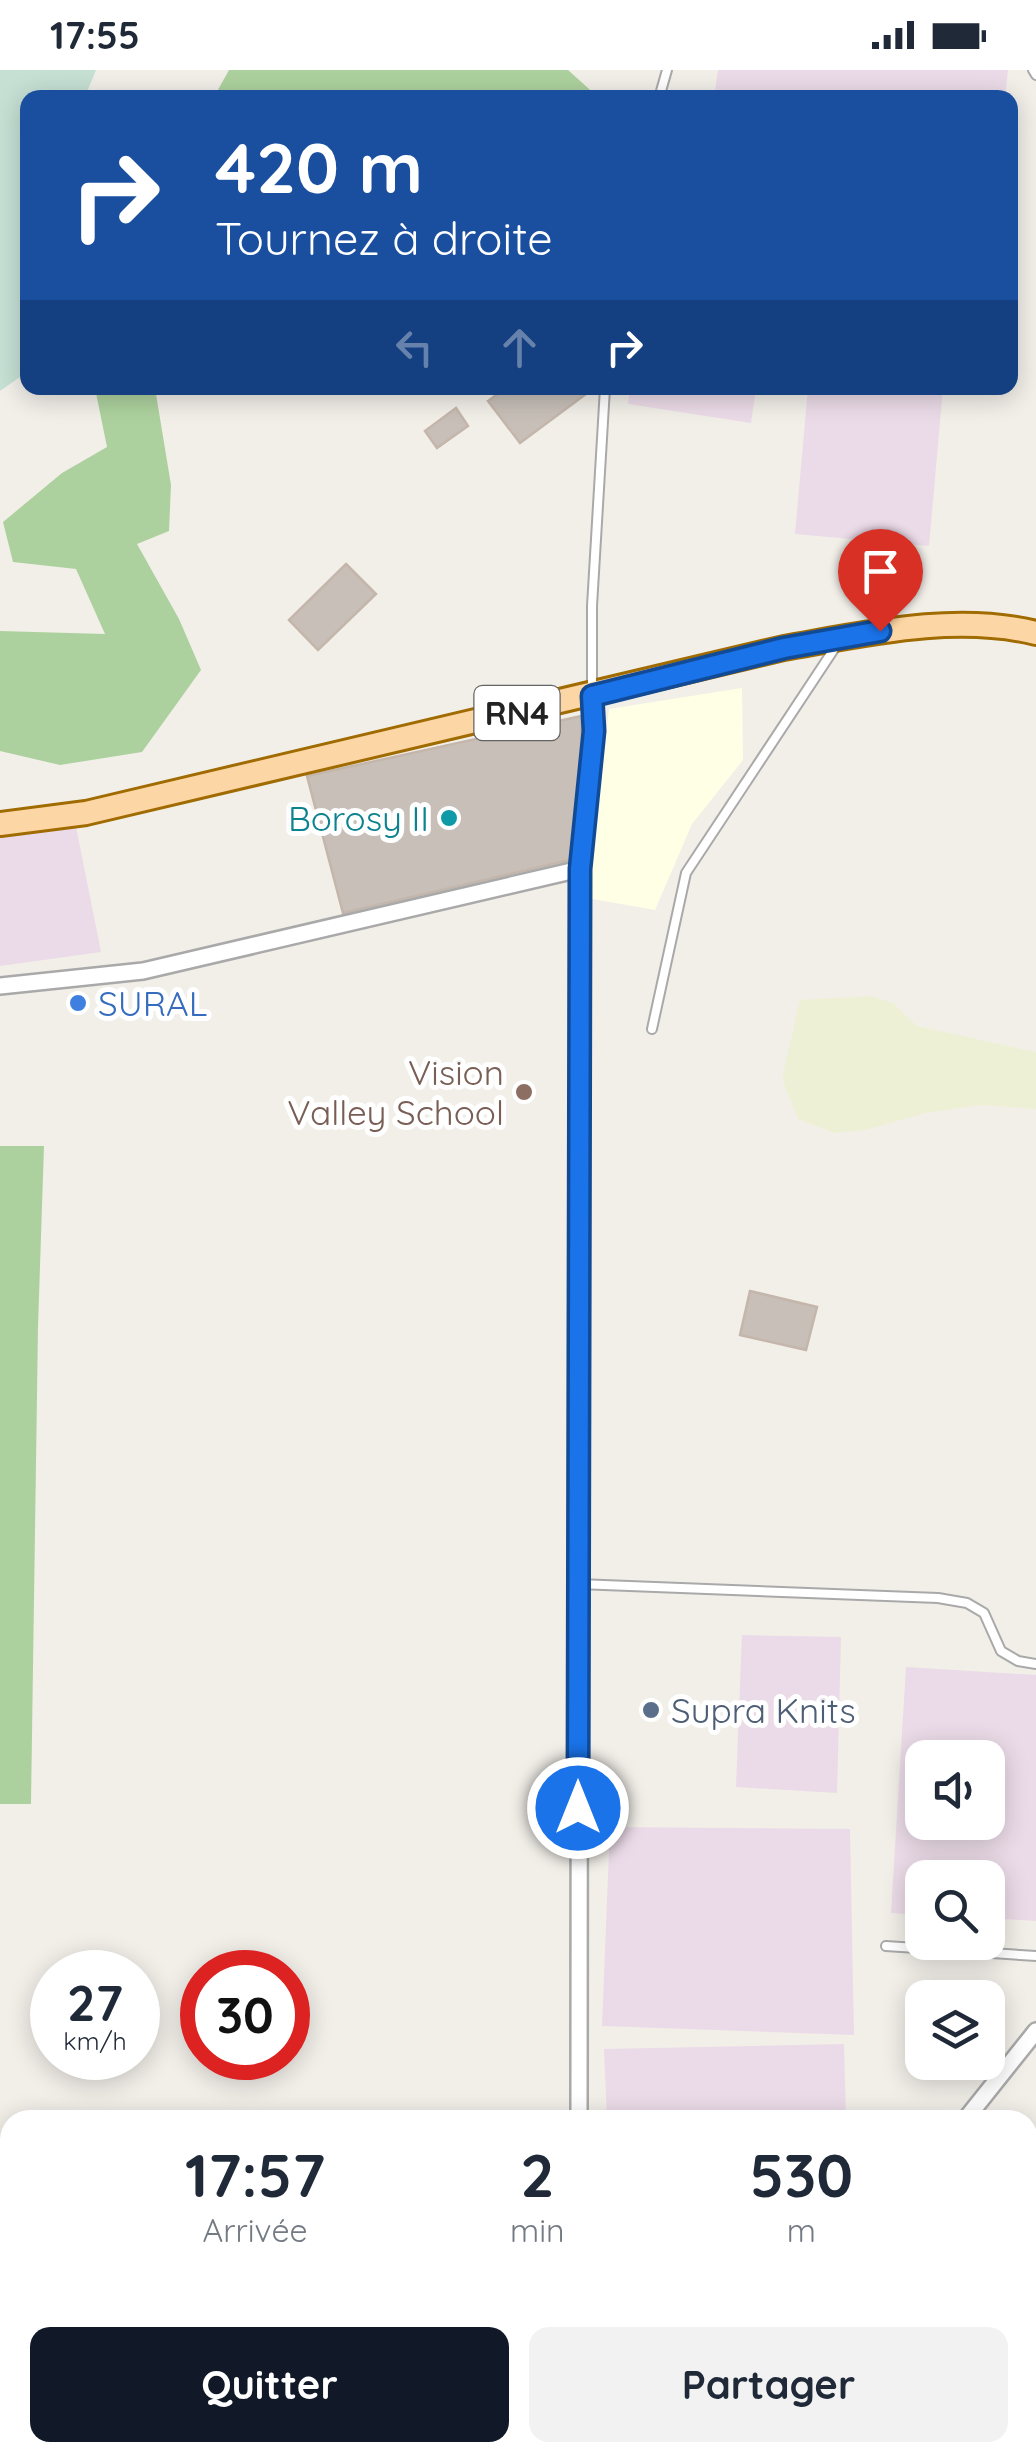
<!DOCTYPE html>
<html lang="fr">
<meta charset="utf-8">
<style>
:root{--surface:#fff;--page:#f2f2f3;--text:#1f2937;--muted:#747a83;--accent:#111827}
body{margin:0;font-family:Quicksand,sans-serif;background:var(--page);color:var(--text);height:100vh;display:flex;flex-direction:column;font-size:38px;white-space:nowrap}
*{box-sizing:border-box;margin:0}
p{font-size:32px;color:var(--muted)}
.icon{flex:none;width:55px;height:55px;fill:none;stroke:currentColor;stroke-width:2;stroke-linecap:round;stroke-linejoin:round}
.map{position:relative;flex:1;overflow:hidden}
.panel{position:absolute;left:0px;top:2040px;width:1038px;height:352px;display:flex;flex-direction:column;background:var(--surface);border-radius:30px 30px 0 0;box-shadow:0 5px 25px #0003}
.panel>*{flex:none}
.hud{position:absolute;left:20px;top:20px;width:998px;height:305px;border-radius:20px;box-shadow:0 5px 25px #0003;background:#1a4fa0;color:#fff;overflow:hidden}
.buttons{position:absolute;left:905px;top:1670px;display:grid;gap:20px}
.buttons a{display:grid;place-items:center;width:100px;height:100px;border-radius:20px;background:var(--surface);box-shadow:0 5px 25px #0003;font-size:50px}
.speed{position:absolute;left:30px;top:1880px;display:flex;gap:20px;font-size:50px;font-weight:700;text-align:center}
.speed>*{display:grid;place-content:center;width:130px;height:130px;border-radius:50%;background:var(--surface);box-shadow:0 5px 25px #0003;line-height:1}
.speed small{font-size:25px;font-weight:400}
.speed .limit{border:15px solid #d22;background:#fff;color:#111}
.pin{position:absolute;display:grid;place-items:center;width:85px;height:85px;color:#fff;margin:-102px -42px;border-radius:50% 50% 50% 0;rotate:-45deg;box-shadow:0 0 10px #0007}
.pin .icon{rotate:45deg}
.me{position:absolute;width:110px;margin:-55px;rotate:0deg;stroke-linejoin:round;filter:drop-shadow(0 0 8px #0008)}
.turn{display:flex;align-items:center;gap:35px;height:210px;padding:0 30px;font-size:45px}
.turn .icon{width:130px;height:130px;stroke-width:2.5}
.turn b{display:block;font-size:70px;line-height:85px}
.lanes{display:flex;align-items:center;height:95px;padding:0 30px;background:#0003;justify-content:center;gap:50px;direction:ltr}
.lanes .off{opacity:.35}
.eta{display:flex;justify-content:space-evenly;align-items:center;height:170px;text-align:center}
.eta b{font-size:60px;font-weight:700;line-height:70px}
.button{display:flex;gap:20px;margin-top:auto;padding:20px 30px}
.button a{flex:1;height:115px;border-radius:20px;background:var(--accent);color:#fff;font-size:40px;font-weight:700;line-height:115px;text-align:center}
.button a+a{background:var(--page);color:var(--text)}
.status{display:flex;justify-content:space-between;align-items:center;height:70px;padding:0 50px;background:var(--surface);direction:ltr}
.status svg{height:28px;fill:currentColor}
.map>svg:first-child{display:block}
</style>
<div class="status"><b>17:55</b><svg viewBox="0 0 49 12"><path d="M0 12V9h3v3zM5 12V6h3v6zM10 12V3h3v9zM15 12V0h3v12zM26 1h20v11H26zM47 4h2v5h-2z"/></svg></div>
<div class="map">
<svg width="1036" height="2391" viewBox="0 0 1036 2391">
<rect width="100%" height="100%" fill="#f2efe9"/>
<!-- industrial -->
<g fill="#ebdbe8" fill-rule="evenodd">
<polygon points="718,0 1008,0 1005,27 714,27"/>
<polygon points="630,318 756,318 751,353 628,334"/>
<polygon points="808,318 943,318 929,476 795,464"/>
<polygon points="75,752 101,882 0,896 0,759"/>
<polygon points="742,1565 841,1567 837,1723 736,1717"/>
<path d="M906,1597L1036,1605V1851L988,1848V1808H922V1845L891,1843ZM922,1688H988V1752H922Z"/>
<polygon points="610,1757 850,1759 854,1965 602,1956"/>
<polygon points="844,1974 846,2050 607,2050 604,1979"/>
</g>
<!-- education -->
<polygon fill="#ffffe5" points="742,618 743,690 692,754 655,840 587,828 609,639"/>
<!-- farmland -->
<polygon fill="#eef0d5" points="870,926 893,933 917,956 1036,982 1036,1039 980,1035 925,1043 866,1060 834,1063 798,1049 782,1009 800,930"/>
<!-- forest -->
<g fill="#add19e">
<polygon points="229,0 568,0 598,27 214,27"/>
<polygon points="95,318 155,318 171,415 169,461 137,474 179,549 201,600 142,682 60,695 0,681 0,561 105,564 76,499 13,492 3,452 62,403 107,377"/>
<polygon points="0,1076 44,1076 38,1257 31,1734 0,1734"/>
<polygon points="940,2382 1022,2383 1022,2391 925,2391"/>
</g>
<!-- wetland -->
<polygon fill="#c6e0d4" points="0,0 96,0 85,27 28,28 27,302 0,321"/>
<!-- building -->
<g fill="#c7bfb8" stroke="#c4b6ab" stroke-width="2.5">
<polygon points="506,318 594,318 520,373 488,331"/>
<polygon points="456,338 468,356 437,378 425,361"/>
<polygon points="346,494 376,524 318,580 289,550"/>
<polygon points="581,646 581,685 570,790 343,843 307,706"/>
<polygon points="750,1221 817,1237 806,1280 740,1265"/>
</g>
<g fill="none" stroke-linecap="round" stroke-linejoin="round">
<defs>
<g id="service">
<polyline points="1033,0 1036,5"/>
<polyline points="659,28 667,0"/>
<polyline points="592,621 592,536 605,318"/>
<polyline points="652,959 686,803 838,573"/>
<polyline points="578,1514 938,1528 967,1533 984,1543 1001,1581 1018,1591 1036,1594"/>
<polyline points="886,1876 1036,1886"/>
</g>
<g id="minor">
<polyline points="0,916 143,901 580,799"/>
<polyline points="579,2050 580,799 592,686 592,626"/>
<polyline points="965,2050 1036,1961"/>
<polyline points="1028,2317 1036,2314"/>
<polyline points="582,2382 582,2391"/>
<polyline points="671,2391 679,2382"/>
<polyline points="897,2391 912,2382"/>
</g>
<path id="primary" d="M0,754L86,743L784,578C865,564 955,543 1036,563"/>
</defs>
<!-- service casing -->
<use href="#service" stroke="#a9a9a9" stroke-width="12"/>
<!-- minor casing -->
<use href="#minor" stroke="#a9a9a9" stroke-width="20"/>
<!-- primary casing -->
<use href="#primary" stroke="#a06b00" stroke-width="28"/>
<!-- service -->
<use href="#service" stroke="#fff" stroke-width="8"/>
<!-- minor -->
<use href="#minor" stroke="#fff" stroke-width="15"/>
<!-- primary -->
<use href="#primary" stroke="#fcd6a4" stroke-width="22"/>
</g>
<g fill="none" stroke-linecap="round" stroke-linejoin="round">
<defs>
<polyline id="route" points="578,1738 580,799 594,661 592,626 784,578 880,561"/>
</defs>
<!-- route casing -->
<use href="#route" stroke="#114b97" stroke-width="25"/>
<!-- route -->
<use href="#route" stroke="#1a73e8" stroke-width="18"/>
</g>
<!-- markers -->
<circle fill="#0f9aa8" stroke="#fff" stroke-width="4" cx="449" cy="748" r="10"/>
<circle fill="#3f7fe0" stroke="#fff" stroke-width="4" cx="78" cy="933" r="10"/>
<circle fill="#8d6e63" stroke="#fff" stroke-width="4" cx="524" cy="1022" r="10"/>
<circle fill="#5c6f8a" stroke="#fff" stroke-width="4" cx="651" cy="1640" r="10"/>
<g text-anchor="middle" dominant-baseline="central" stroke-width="10" stroke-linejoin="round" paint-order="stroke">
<!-- shield labels -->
<rect fill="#fff" stroke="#646464" stroke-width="2.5" x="474.5" y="616" width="85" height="54" rx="8"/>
<g font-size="32" font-weight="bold" fill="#222">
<text x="517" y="643">RN4</text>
</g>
<!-- culture labels -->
<g font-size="35" fill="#0d838f" stroke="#fff" text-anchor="end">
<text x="429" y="748">Borosy II</text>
</g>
<!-- shop labels -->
<g font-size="35" fill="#366cbe" stroke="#fff" text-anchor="start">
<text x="98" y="933">SURAL</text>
</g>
<!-- education labels -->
<g font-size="35" fill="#785e54" stroke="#fff" text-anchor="end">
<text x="504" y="1002">Vision<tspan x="504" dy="40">Valley School</tspan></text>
</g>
<!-- service labels -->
<g font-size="35" fill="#4e5e75" stroke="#fff" text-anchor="start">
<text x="671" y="1640">Supra Knits</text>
</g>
</g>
</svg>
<div class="buttons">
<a><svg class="icon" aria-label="sound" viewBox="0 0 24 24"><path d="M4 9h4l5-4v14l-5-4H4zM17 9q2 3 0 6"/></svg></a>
<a><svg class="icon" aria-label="search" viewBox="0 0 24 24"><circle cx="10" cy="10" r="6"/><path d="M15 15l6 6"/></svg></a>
<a><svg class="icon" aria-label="layers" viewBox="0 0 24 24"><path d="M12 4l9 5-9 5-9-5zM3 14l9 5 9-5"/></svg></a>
</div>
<div class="speed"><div>27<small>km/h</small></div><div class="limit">30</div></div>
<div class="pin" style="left:880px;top:561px;background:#d93025"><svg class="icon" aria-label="arrive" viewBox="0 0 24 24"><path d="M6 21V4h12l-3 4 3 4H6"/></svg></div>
<svg class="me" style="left:578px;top:1738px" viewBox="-20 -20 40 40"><circle r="17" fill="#1a73e8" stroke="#fff" stroke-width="3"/><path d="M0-11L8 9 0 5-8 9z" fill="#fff"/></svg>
<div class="hud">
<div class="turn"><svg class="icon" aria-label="right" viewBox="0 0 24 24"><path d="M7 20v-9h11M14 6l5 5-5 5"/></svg><div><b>420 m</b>Tournez à droite</div></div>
<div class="lanes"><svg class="icon off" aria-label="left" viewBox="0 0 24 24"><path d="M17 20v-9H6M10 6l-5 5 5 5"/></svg><svg class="icon off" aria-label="ahead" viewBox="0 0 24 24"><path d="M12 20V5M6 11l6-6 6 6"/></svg><svg class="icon" aria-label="right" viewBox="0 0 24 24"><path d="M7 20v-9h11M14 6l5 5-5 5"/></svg></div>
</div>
<section class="panel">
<div class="eta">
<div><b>17:57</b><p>Arrivée</p></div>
<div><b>2</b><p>min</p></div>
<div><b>530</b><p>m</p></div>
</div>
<div class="button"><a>Quitter</a><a>Partager</a></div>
</section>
</div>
